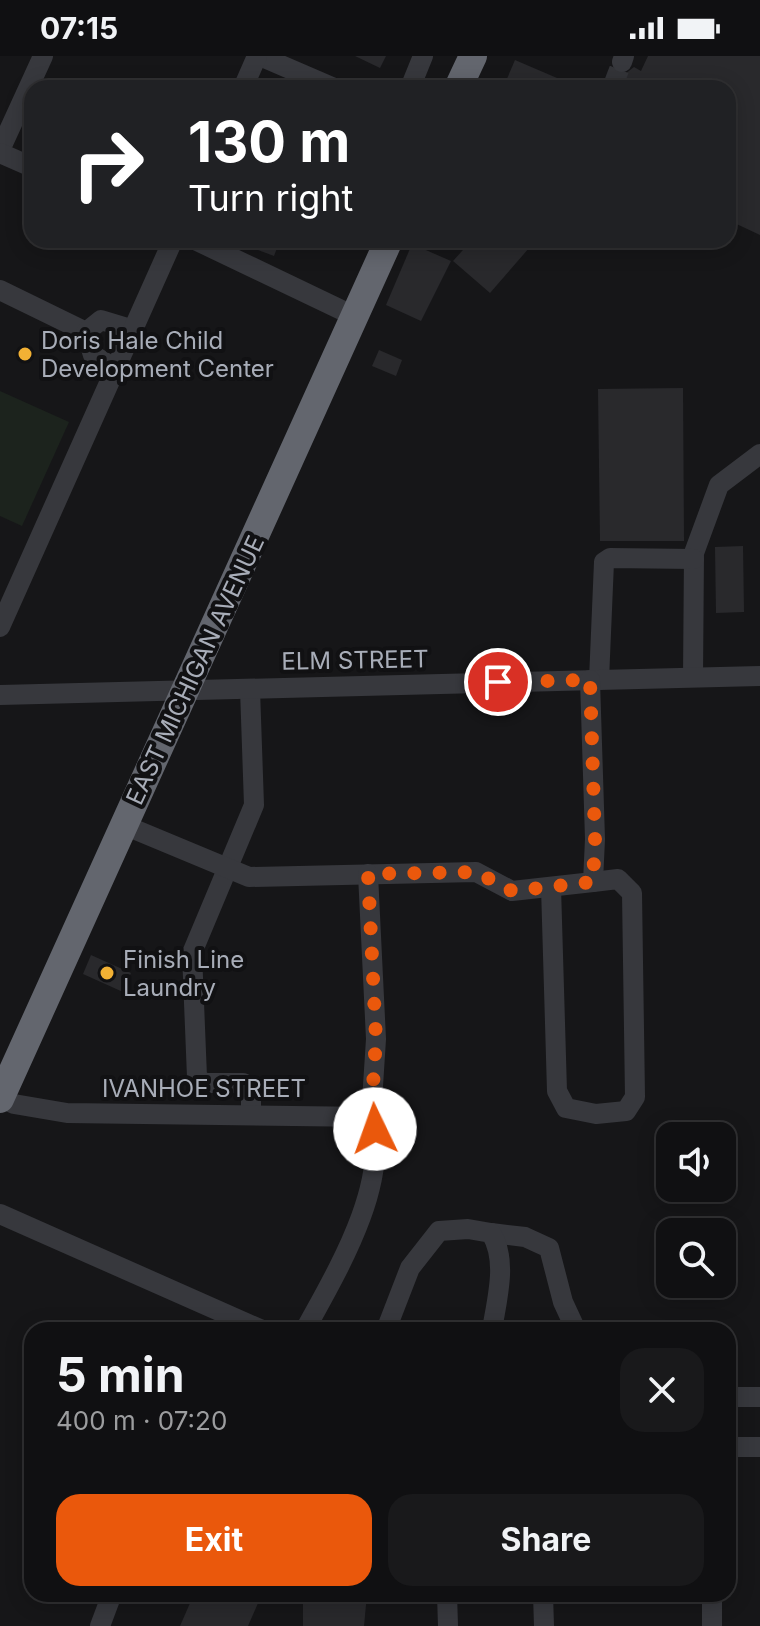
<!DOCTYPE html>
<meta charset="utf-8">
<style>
:root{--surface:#101012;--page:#19191b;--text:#f1f3f6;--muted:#9c9d9f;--line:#303032;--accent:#ea580c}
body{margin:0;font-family:Inter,sans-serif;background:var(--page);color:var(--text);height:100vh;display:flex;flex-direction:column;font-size:30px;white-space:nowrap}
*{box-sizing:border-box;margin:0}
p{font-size:26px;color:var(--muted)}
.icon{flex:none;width:44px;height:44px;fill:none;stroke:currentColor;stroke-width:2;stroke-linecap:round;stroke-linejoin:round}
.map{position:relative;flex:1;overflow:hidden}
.side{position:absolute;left:24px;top:1266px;width:712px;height:280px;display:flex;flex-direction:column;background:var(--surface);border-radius:24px;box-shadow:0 4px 20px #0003,0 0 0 2px var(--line)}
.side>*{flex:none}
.top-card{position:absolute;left:24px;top:24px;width:712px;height:168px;border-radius:24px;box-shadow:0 4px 20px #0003,0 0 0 2px var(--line);background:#202124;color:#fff;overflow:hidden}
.fabs{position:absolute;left:656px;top:1066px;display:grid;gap:16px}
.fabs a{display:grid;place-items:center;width:80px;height:80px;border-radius:16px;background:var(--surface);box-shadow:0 4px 20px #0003,0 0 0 2px var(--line);font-size:40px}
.pin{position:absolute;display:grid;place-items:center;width:68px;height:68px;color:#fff;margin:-34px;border:4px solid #fff;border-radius:50%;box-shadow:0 2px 8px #0007}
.me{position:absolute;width:88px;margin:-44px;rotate:357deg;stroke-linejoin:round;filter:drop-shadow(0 0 6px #0008)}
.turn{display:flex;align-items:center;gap:28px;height:168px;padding:0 32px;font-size:36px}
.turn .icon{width:104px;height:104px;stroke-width:2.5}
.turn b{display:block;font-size:56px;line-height:68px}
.round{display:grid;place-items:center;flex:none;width:84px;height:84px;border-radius:24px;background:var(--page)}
.overview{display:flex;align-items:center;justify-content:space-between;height:136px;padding:0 32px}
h1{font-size:48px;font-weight:700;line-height:60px}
.action{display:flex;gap:16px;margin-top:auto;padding:16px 32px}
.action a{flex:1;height:92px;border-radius:24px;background:var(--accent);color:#fff;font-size:32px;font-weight:700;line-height:92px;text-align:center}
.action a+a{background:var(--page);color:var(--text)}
.status{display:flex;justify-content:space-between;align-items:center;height:56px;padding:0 40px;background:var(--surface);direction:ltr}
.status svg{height:22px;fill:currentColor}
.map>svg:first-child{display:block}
</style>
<div class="status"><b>07:15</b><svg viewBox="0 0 49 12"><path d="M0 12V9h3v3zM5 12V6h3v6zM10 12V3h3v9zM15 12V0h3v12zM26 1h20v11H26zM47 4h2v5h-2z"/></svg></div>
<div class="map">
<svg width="760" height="1570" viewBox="0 0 760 1570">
<rect width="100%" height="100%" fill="#161618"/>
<!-- green -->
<polygon fill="#1c231d" points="0,335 69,366 22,470 0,460"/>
<!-- building -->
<g fill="#29292c">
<polygon points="355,0 386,0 380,12"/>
<polygon points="648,0 760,0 760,179 728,164 728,32 603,32 611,13 619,18 625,18 634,11 641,15"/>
<polygon points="515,4 557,22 552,32 503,32"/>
<polygon points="256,184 280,184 274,200 253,192"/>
<polygon points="472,184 536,184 490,237 453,205"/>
<polygon points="412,188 451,205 421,265 386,249"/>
<polygon points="379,294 402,304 396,320 372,310"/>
<polygon points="683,332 684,485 600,485 598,333"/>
<polygon points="743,490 744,556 716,557 715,491"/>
<polygon points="91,899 131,917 123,936 83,918"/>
<polygon points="194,1538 262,1538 248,1570 180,1570"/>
<polygon points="303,1538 367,1538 364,1570 303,1570"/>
</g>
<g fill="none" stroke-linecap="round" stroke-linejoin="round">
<!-- minor-tunnel -->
<polyline stroke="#333438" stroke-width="20" stroke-dasharray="20 10" stroke-linecap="butt" points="612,32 622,6"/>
<!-- minor -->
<g stroke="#37383d" stroke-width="20">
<polyline points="260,0 334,32"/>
<polyline points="622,6 624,0"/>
<polyline points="243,32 257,0"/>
<polyline points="410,32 423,0"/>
<polyline points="0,94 43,0"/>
<polyline points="0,97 32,111"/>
<polyline points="195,184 354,260"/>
<polyline points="0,234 86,276 93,299 116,313"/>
<polyline points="86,276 101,264 134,274"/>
<polyline points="0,571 173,184"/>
<polyline points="693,621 694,497 719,429 760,398"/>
<polyline points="599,624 604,506 610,502 694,503"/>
<polyline points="250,633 254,749 192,897 197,1021 204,1027 243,1027 251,1031 251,1059"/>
<polyline points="0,639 760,620"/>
<polyline points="124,769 249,821 476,816 512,835 593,826 595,783 590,624"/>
<polyline points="368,818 376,983 371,1061"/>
<polyline points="551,831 557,1035 566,1052 596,1058 626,1055 635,1041 632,837 618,823 593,826"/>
<path d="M1,1042L14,1048L67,1057L371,1061C391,1127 336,1217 305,1274"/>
<polyline points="0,1158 262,1274"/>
<polyline points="491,1177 525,1181 549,1192 563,1246 576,1274"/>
<path d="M386,1274L410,1212L439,1175L468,1173L491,1177C508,1205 497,1242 492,1274"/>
<polyline points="728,1341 760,1341"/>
<polyline points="728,1391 760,1391"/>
<polyline points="447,1538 448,1570"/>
<polyline points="543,1538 544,1570"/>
<polyline points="100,1570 112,1538"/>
<polyline points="712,1570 712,1538"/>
</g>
<!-- highway -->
<g stroke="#63666e" stroke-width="28">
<polyline points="458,32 473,0"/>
<polyline points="0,1043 389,184"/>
</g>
</g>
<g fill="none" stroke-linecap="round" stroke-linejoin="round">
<!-- route -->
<polyline stroke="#ea580c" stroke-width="14" stroke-dasharray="0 25.2" points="375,1073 371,1061 376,983 368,818 476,816 512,835 593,826 595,783 590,624 498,626"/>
</g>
<!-- markers -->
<g fill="#f2b134" stroke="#111113" stroke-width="3">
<circle cx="25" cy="298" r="8"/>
<circle cx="107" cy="917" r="8"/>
</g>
<g text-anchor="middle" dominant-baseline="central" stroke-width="8" stroke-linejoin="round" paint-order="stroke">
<!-- poi labels -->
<g font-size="24" fill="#a8adb8" stroke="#111113" text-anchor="start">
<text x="41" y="284">Doris Hale Child<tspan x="41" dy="28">Development Center</tspan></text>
<text x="123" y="903">Finish Line<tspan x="123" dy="28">Laundry</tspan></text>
</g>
<!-- street labels -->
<g font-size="24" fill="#a8adb8" stroke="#111113">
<text transform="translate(355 604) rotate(-1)">ELM STREET</text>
<text transform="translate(195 614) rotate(-65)">EAST MICHIGAN AVENUE</text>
<text x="204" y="1032">IVANHOE STREET</text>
</g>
</g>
</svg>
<div class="fabs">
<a><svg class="icon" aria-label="sound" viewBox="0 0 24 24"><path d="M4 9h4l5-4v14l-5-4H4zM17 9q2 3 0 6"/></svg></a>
<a><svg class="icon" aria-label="search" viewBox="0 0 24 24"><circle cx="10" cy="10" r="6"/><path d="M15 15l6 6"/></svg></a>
</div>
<div class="pin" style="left:498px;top:626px;background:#d93025"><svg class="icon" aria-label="arrive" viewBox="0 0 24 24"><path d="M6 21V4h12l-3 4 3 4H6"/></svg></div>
<svg class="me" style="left:375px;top:1073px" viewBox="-20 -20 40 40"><circle r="19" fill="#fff"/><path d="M0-13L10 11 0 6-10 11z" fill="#ea580c"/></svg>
<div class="top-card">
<div class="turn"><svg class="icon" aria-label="right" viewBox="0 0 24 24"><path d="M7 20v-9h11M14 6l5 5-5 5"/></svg><div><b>130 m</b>Turn right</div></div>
</div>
<section class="side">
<div class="overview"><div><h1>5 min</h1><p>400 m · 07:20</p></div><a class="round"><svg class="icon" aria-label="close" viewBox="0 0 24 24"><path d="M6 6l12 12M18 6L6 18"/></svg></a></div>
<div class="action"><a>Exit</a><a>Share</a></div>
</section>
</div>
